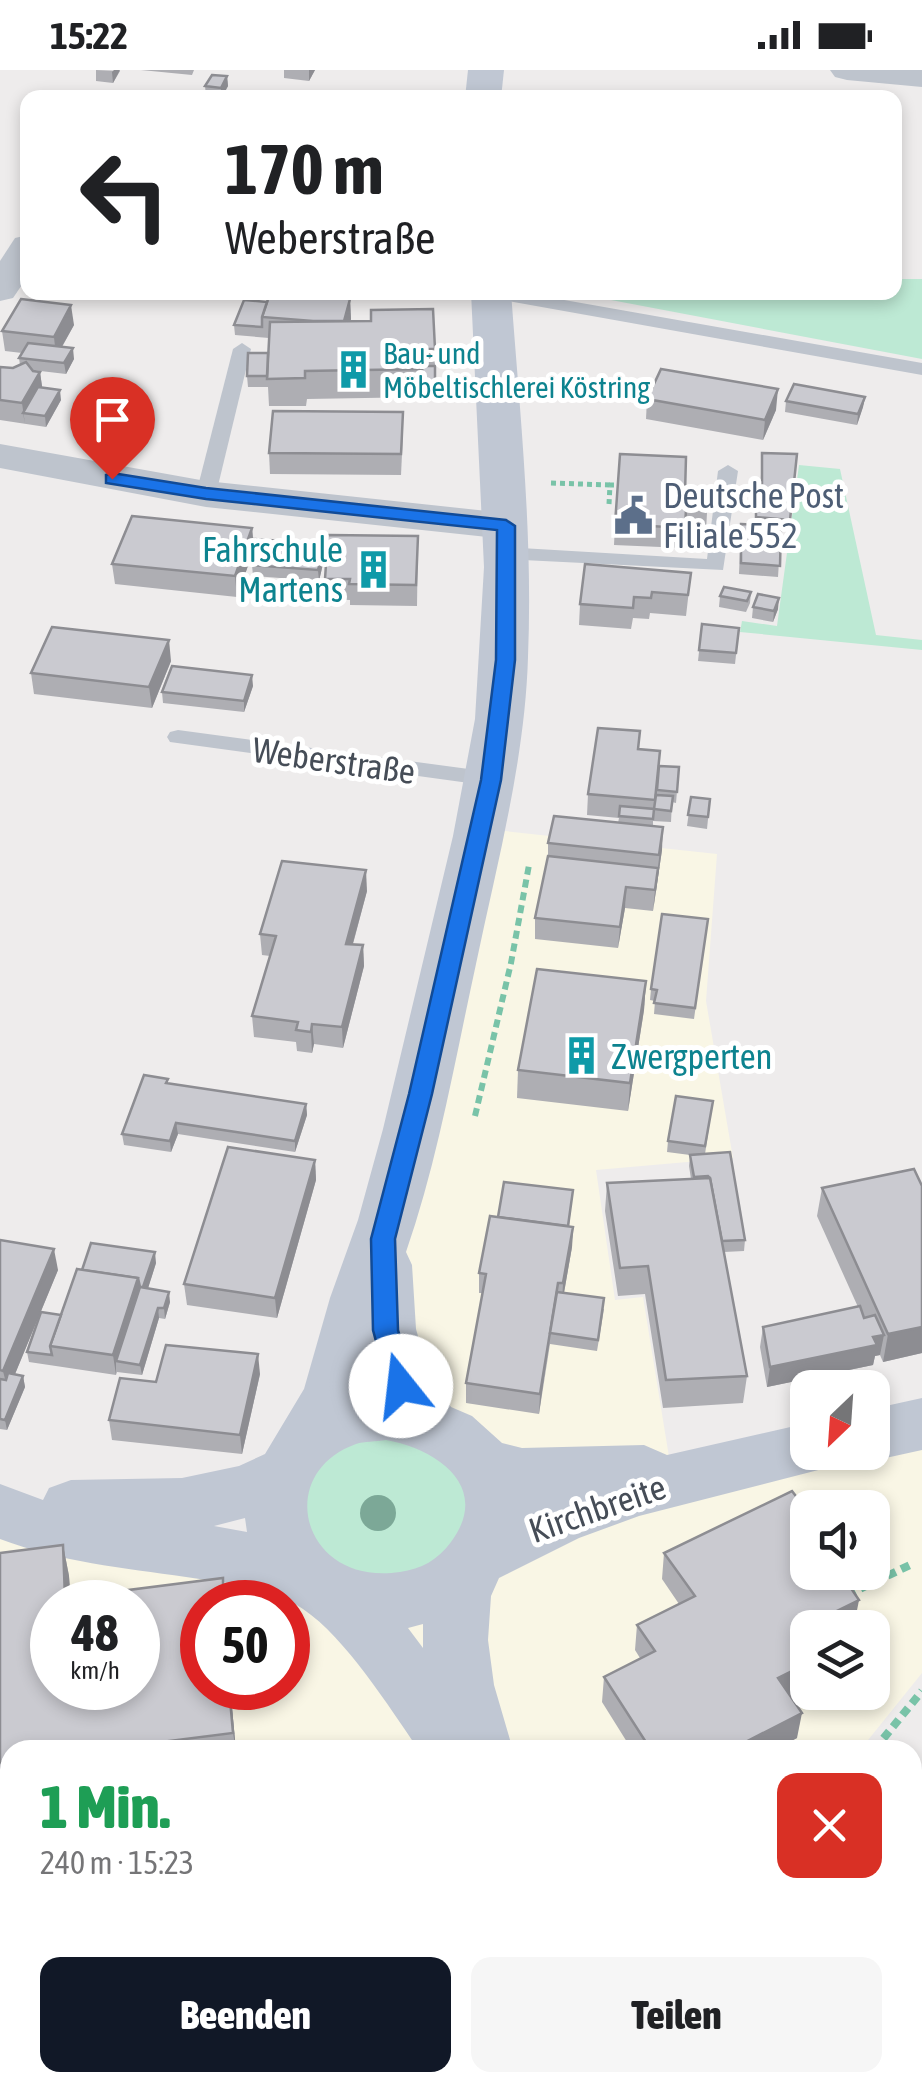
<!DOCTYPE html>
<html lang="de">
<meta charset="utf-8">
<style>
:root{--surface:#fff;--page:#f6f6f6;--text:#202124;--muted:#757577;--accent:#111827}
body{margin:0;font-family:"Asap Condensed",sans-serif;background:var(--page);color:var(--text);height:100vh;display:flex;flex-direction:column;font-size:38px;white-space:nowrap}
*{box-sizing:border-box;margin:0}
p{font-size:32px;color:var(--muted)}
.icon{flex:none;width:55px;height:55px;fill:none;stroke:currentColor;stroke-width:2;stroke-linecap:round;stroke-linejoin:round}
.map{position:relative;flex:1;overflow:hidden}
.panel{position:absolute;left:0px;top:1670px;width:922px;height:352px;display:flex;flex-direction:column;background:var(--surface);border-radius:30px 30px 0 0;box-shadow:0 5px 15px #0003}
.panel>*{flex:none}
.top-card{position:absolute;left:20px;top:20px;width:882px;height:210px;border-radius:20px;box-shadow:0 5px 15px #0003;background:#fff;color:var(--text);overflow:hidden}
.needle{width:65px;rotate:205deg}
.fabs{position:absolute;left:790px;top:1300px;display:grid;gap:20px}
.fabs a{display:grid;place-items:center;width:100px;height:100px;border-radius:20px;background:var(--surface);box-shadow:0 5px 15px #0003;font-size:50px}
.speed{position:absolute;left:30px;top:1510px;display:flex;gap:20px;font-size:50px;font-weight:700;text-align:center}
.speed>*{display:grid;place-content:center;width:130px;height:130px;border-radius:50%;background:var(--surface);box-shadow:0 5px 15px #0003;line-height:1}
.speed small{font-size:25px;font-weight:400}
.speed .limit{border:15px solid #d22;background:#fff;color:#111}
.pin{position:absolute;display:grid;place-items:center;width:85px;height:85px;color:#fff;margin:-102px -42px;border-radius:50% 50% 50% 0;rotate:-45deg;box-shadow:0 0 10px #0007}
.pin .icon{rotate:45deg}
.me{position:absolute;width:110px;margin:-55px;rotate:344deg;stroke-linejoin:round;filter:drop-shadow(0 0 8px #0008)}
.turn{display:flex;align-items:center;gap:35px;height:210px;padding:0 40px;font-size:45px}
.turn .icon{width:130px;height:130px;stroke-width:2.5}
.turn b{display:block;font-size:70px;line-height:85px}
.round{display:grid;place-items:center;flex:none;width:105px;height:105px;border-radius:20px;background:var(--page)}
.overview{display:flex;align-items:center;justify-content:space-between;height:170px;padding:0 40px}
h1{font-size:60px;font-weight:800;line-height:75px;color:#1e9e55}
.button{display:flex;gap:20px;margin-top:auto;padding:20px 40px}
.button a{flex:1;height:115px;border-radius:20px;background:var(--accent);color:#fff;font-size:40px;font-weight:800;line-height:115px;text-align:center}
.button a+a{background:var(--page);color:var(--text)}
.status{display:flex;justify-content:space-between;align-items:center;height:70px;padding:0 50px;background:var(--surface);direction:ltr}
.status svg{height:28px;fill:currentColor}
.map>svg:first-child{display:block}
</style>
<div class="status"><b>15:22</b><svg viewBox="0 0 49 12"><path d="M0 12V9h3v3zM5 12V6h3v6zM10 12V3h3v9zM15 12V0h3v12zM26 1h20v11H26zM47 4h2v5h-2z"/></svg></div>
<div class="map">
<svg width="922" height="2022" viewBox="0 0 922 2022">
<rect width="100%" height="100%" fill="#eeecec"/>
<!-- commercial -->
<path fill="#f9f6e5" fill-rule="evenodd" d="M486,759L717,784L706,931L733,1088L596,1100L615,1230L643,1227L670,1393L808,1382H872L922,1348V1603L860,1680H10V2012H636L642,2022H0V1438L374,1524L378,1262ZM808,1438H872V1502H808ZM52,1532H138V1618H52ZM202,1532H288V1618H202ZM808,1558H872V1622H808Z"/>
<!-- green -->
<g fill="#bde9d4">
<polygon points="895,209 922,209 922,289 574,223 895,222"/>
<polygon points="799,395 840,399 876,565 922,570 922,580 740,562 742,551 777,556"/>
<polygon points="394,1351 480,1420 440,1507 338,1517 283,1416 305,1381"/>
</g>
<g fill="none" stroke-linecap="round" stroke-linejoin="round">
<!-- path-far2 -->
<g stroke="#79c3a8" stroke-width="5" stroke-dasharray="5 4" stroke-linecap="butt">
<polyline points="551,413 610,415"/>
<polyline points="609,434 610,415 618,415"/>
</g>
<!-- path-far1 -->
<polyline stroke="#79c3a8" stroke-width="6" stroke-dasharray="8 5" stroke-linecap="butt" points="475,1046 511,893 529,795"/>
<!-- path -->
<g stroke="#79c3a8" stroke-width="8" stroke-dasharray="9 6" stroke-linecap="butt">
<polyline points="847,1525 910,1495"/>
<polyline points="874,1680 922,1621"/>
<polyline points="0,1763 10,1762"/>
<polyline points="559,2022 561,2012"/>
</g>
<!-- lane -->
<g fill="#bec4cd" fill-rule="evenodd">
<polygon points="482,222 519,222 922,293 922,305 491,228"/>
<polygon points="242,273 251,279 216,424 213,428 199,428 196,424 233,279"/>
<polygon points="728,395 738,401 723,500 504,489 494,483 504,477 707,489 718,401"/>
<polygon points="178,660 491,702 502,709 491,716 170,672 167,667 170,662"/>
</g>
<!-- street -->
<g fill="#bec4cd" fill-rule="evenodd">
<polygon points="830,0 922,0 922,17 847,10 835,7"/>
<polygon points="28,165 28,206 13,228 0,231 0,191 15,168"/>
<polygon points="0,374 206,411 506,443 521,447 527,456 521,465 506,469 206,437 0,398"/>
</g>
<!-- secondary -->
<g fill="#c0c7d3" fill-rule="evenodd">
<polygon points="468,0 504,0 501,28 465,28"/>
<path d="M471,222H511C520,344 533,465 528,587C525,691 497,793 476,894C455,990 438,1090 406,1182L412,1195L416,1259L428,1302L451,1337L472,1346L502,1373L522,1378L644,1375L667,1385L808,1353V1382H837L830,1397L639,1446L579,1468L499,1508L491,1526L488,1570L494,1615L513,1680H419C389,1637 346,1568 303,1539C271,1516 225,1513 186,1507C123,1498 60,1492 0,1469V1414L43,1430L49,1418L71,1410L182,1408L239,1396L265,1384L304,1319L330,1228L358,1150L383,1059L453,766L475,649L484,497ZM369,1305L376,1321L364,1322ZM386,1370C437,1379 492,1417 451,1472C438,1490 421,1499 400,1502C303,1517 272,1404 356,1374C364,1371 376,1372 386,1370ZM245,1448L247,1462L214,1456ZM423,1554V1578L408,1558Z"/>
<polygon points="922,1328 922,1380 872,1391 850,1383 872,1382 872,1339"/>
<polygon points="607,2012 682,2012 686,2022 611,2022"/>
</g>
</g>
<!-- trees -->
<circle fill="#7ca897" cx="378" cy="1443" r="18"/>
<!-- wall -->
<g fill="#aeaeb3">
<polygon points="96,0 120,1 113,13 96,11"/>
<polygon points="141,0 194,0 192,5"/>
<polygon points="284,0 315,0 309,11 284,8"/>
<polygon points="227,6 228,16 222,28 206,26 205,16"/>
<polygon points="299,225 350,229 351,251 435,279 436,323 423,323 423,327 307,329 306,336 269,336 268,317 248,317 247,306 268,283 269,268 235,265 234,255 267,232"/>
<polygon points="74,255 62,277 74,289 66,304 32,300 40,302 42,317 61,330 46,357 0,350 0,297 13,298 20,295 19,288 22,283 5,281 2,261"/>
<polygon points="865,327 863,337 857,355 785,342 786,331"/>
<polygon points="647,329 776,340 763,370 646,349"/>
<polygon points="403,363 401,405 270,404 269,383"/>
<polygon points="762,383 797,384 789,461 781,460 778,507 739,504 741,454 755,455 756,426 760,426"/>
<polygon points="685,424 708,425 706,461 685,460 684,478 614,475 615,454"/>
<polygon points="252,458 253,469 325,485 319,511 253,506 252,495 256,485 252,484 237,527 115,514 112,494"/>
<polygon points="418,466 417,536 350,535 350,530 326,529 325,509"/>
<polygon points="691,503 686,546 650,543 649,549 633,548 631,559 579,555 580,534"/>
<polygon points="751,522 750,533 746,542 719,537 720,526"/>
<polygon points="753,537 778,539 773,552 752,548"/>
<polygon points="702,554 739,558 735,594 698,591"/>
<polygon points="171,591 152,638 34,624 31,603"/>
<polygon points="253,616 244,642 163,633 162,622"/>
<polygon points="639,679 659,701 679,697 676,733 672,732 671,752 653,751 653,756 662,769 662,780 653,841 625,838 618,878 535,869 535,848 548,786 548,773 618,753 619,748 587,745 588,724"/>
<polygon points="691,727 710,729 707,759 687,756"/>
<polygon points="367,821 353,874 363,875 364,896 343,978 314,974 312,983 297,981 296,972 254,967 252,946 270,886 262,885 260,864"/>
<polygon points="708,849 694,949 654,944 655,931 650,930 651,919"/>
<polygon points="646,911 644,940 628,1041 517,1028 518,1000"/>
<polygon points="168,1009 168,1013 306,1034 307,1045 295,1082 178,1064 171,1082 124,1075 122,1064"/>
<polygon points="713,1031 705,1084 745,1170 744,1181 724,1182 747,1306 743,1333 663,1338 645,1224 618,1226 605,1141 607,1113 691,1109 689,1096 690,1085 667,1082 668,1071"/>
<polygon points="315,1090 316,1110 277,1248 187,1235 184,1214"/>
<polygon points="922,1116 922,1283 883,1292 880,1285 875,1286 873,1295 767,1317 760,1277 763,1257 858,1237 817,1146 822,1118"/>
<polygon points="573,1120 569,1156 573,1157 572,1177 564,1223 604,1239 597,1281 550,1274 539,1344 466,1333 466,1313 482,1223 479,1223 479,1203 498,1147"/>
<polygon points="0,1170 58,1200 15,1304 23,1306 25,1317 7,1360 0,1359"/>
<polygon points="156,1193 148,1218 170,1232 165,1249 159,1248 142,1305 117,1302 116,1305 29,1292 27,1282 61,1245 82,1200"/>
<polygon points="260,1304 242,1384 112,1370 109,1350 156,1312"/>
<polygon points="63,1475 69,1506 70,1527 202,1618 257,1618 259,1634 232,1638 236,1680 10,1680 10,1722 0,1723 0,1483"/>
<polygon points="664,1483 854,1556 850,1558 808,1558 790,1625 797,1668 774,1680 632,1680 602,1632 604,1607 640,1588 635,1580 637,1555 679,1534 662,1509"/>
<polygon points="757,2012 912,2012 922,2022 763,2022"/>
</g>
<!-- shaded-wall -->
<g fill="#8d8d92">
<polygon points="114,0 120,0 113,13 112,2"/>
<polygon points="309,0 315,0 309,11"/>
<polygon points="227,6 228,16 221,28 221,18"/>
<polygon points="350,229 351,249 343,274 343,254"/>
<polygon points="71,235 74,255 56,287 54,267"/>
<polygon points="73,278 74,289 66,304 64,293"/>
<polygon points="40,302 43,323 23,343 25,354 22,333"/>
<polygon points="778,319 776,340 763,370 765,350"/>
<polygon points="60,320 61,330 46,357 45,346"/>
<polygon points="865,327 863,337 857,355 858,344"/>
<polygon points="252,458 254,479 237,527 235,506"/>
<polygon points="325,474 325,485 319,511 318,500"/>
<polygon points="779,528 778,539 773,552 774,541"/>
<polygon points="169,570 171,591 152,638 149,617"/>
<polygon points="252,605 253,616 244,642 244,631"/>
<polygon points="663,757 662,780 653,841 655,820"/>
<polygon points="366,800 367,821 347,895 346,874"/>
<polygon points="626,817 625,838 618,878 620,857"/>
<polygon points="363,875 364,896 343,978 342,957"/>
<polygon points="646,911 644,940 628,1041 630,1013"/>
<polygon points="312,954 314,974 312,983 311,962"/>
<polygon points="306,1034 307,1045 295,1082 295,1071"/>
<polygon points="176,1053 178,1064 171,1082 170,1071"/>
<polygon points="315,1090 316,1110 277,1248 275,1228"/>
<polygon points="573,1157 572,1177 562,1234 563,1213"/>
<polygon points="54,1179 58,1200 8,1321 3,1301"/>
<polygon points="155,1182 156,1193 145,1228 143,1217"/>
<polygon points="138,1208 141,1228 116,1291 116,1305 113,1285"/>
<polygon points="558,1213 557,1233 550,1263 539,1344 540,1324"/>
<polygon points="169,1222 170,1232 165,1249 164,1238"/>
<polygon points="158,1238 159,1248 142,1305 140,1295"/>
<polygon points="922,1257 922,1283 883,1292 888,1264"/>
<polygon points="884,1265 880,1285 875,1286 873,1295 767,1317 770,1297"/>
<polygon points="258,1284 260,1304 242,1384 240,1365"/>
<polygon points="23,1306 25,1317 7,1360 5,1350"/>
<polygon points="63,1475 69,1506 71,1532 66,1532"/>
<polygon points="859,1530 854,1556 850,1558 808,1558 806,1556"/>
<polygon points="808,1593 808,1616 774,1633 778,1608"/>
<polygon points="230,1618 232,1638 236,1680 233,1663"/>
<polygon points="802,1643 797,1668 774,1680 730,1680"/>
</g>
<!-- building -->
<g fill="#cacad0" stroke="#8d8d92" stroke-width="2.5" fill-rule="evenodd">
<polygon points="212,5 227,6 221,18 205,16"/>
<polygon points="278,23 326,28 276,28"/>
<polygon points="270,223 350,229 344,251 313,251 262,247"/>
<polygon points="21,229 71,235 54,267 2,261"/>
<polygon points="244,230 267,232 262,247 262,257 234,255"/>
<polygon points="433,239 435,279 422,279 423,299 305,301 305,308 267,309 270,252 371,251 371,240"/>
<polygon points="28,273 73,278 64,293 19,288"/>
<polygon points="248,283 268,283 267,306 247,306"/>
<polygon points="26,292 33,301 40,302 22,333 0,330 0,297 13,298"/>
<polygon points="422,296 435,296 435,312 423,312"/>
<polygon points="661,299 778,319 765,350 647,329"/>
<polygon points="794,314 865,327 858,344 786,331"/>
<polygon points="38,317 60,320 45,346 23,343"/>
<polygon points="273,341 403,342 401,384 269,383"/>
<polygon points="762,383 797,384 790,450 756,447 756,426 762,426"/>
<polygon points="620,384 686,387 685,424 708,425 707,440 686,439 685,458 615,454"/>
<polygon points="132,446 252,458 235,506 112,494"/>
<polygon points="741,454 781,456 780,496 741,493"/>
<polygon points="328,465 418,466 416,515 349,514 350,509 325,509"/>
<polygon points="253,469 325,474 318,500 252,495 259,474 253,474"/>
<polygon points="585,494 691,503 688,525 652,522 651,528 634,527 633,538 580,534"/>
<polygon points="724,517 751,522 747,531 720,526"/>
<polygon points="758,524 779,528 774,541 753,537"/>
<polygon points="702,554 739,558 736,583 699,580"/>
<polygon points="52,557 169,570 149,617 31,603"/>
<polygon points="172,596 252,605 244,631 162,622"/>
<polygon points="598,658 640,661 638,679 660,681 655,730 588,724"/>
<polygon points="659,696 679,697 677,722 657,720"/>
<polygon points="656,725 673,726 671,741 654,739"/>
<polygon points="691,727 710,729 708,747 688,745"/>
<polygon points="620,736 654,739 653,749 619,746"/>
<polygon points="554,746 663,757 659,785 548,773"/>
<polygon points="548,786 658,798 655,820 626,817 620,857 535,848"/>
<polygon points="282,791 366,800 346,874 363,875 342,957 312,954 311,962 296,960 298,952 252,946 276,866 260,864"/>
<polygon points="662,844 708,849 695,938 654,933 657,920 651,919"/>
<polygon points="537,899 646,911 630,1013 518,1000"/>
<polygon points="144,1005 168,1009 166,1013 306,1034 295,1071 176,1053 170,1071 122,1064"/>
<polygon points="676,1026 713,1031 705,1076 668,1071"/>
<polygon points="228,1077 315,1090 275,1228 184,1214"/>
<polygon points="730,1082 745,1170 722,1171 710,1108 708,1106 694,1107 690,1085"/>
<polygon points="914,1099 922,1116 922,1257 888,1264 822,1118"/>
<polygon points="710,1108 747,1306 666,1310 648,1196 620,1198 607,1113"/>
<polygon points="504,1112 573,1120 568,1156 498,1147"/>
<polygon points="490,1146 573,1157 563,1213 558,1213 540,1324 466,1313 486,1204 479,1203"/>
<polygon points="0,1170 54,1179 3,1301 0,1300"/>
<polygon points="91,1173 155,1182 143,1217 140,1217 169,1222 164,1238 158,1238 140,1295 116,1291 140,1217 138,1208 82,1200"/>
<polygon points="77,1199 138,1208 113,1285 50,1276"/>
<polygon points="557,1222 604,1228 598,1270 550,1263"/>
<polygon points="860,1236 864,1248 875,1245 884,1265 873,1267 877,1275 770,1297 763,1257"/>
<polygon points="41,1242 61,1245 50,1276 52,1285 27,1282"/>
<polygon points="166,1275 258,1284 240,1365 109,1350 120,1308 156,1312"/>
<polygon points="8,1303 23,1306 5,1350 0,1349 0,1309 6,1310"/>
<polygon points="792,1421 808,1442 808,1502 840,1502 859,1530 806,1556 808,1558 808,1593 778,1608 802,1643 730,1680 651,1680 604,1607 655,1581 637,1555 695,1526 664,1483"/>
<path d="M63,1475L65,1528L223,1508V1515L246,1512L248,1532H202V1618H229L233,1663L98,1680H10V1691L0,1693V1483ZM52,1532H138V1618H52Z"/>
<polygon points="922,1946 922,2022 780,2022 775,2012 912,2012 912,1951"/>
<polygon points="82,2012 274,2012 275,2022 82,2022"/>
<polygon points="324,2012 358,2012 359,2022 325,2022"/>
<polygon points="358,2012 529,2012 530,2022 359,2022"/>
</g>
<!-- route -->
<polygon fill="#1a73e8" stroke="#114b97" stroke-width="2.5" points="112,403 206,418 506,450 515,456 515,590 501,710 432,1024 395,1169 398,1260 414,1316 410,1324 401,1327 392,1324 388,1316 373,1260 371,1169 409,1024 481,710 496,590 497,460 206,429 106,413 106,405"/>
<!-- icons -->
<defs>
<symbol id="building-bare" viewBox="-9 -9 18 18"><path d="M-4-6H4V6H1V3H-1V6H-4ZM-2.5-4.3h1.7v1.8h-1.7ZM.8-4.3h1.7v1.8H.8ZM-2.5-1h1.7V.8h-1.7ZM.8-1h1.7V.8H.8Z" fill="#0f9aa8" stroke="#fff" stroke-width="2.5" paint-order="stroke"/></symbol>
<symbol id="civic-bare" viewBox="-9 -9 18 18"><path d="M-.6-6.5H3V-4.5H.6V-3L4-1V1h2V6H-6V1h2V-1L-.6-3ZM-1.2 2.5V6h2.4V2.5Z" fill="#5c6f8a" stroke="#fff" stroke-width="2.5" paint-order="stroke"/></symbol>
</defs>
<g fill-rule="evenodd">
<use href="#building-bare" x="326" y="272" width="55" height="55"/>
<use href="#civic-bare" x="606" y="418" width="55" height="55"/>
<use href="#building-bare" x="346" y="472" width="55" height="55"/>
<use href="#building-bare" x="554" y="958" width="55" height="55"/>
</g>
<g text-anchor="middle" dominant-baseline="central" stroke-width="10" stroke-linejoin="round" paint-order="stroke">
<!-- far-culture labels -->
<g font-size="30" fill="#0d838f" stroke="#fff" text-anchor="start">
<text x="383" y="283">Bau- und<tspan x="383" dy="34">Möbeltischlerei Köstring</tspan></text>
</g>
<!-- service labels -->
<g font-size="35" fill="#4e5e75" stroke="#fff" text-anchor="start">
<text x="663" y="425">Deutsche Post<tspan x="663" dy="40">Filiale 552</tspan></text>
</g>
<!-- culture labels -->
<g font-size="35" fill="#0d838f" stroke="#fff" text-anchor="end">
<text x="343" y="479">Fahrschule<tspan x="343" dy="40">Martens</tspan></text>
<text x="611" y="986" text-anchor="start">Zwergperten</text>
</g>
<!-- street labels -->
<g font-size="35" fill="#464d57" stroke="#fff">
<text transform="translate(334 690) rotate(8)">Weberstraße</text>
<text transform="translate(597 1438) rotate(-19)">Kirchbreite</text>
</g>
</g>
</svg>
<div class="fabs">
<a><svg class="needle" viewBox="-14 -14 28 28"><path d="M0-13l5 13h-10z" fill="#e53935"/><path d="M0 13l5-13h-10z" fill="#757577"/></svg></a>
<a><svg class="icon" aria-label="sound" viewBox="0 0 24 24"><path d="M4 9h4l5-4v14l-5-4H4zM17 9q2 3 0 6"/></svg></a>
<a><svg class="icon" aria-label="layers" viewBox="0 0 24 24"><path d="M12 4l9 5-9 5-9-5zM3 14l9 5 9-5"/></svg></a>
</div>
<div class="speed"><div>48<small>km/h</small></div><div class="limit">50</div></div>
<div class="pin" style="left:112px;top:409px;background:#d93025"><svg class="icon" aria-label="arrive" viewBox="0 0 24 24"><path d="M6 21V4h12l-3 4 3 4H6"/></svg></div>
<svg class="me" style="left:401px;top:1316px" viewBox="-20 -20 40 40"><circle r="19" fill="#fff"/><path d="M0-13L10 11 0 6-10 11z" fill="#1a73e8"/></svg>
<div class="top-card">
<div class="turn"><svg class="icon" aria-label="left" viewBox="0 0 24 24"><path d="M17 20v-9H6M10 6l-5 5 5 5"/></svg><div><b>170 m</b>Weberstraße</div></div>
</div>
<section class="panel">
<div class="overview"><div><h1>1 Min.</h1><p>240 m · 15:23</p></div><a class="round" style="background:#d93025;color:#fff"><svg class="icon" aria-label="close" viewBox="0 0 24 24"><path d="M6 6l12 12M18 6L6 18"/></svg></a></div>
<div class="button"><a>Beenden</a><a>Teilen</a></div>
</section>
</div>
